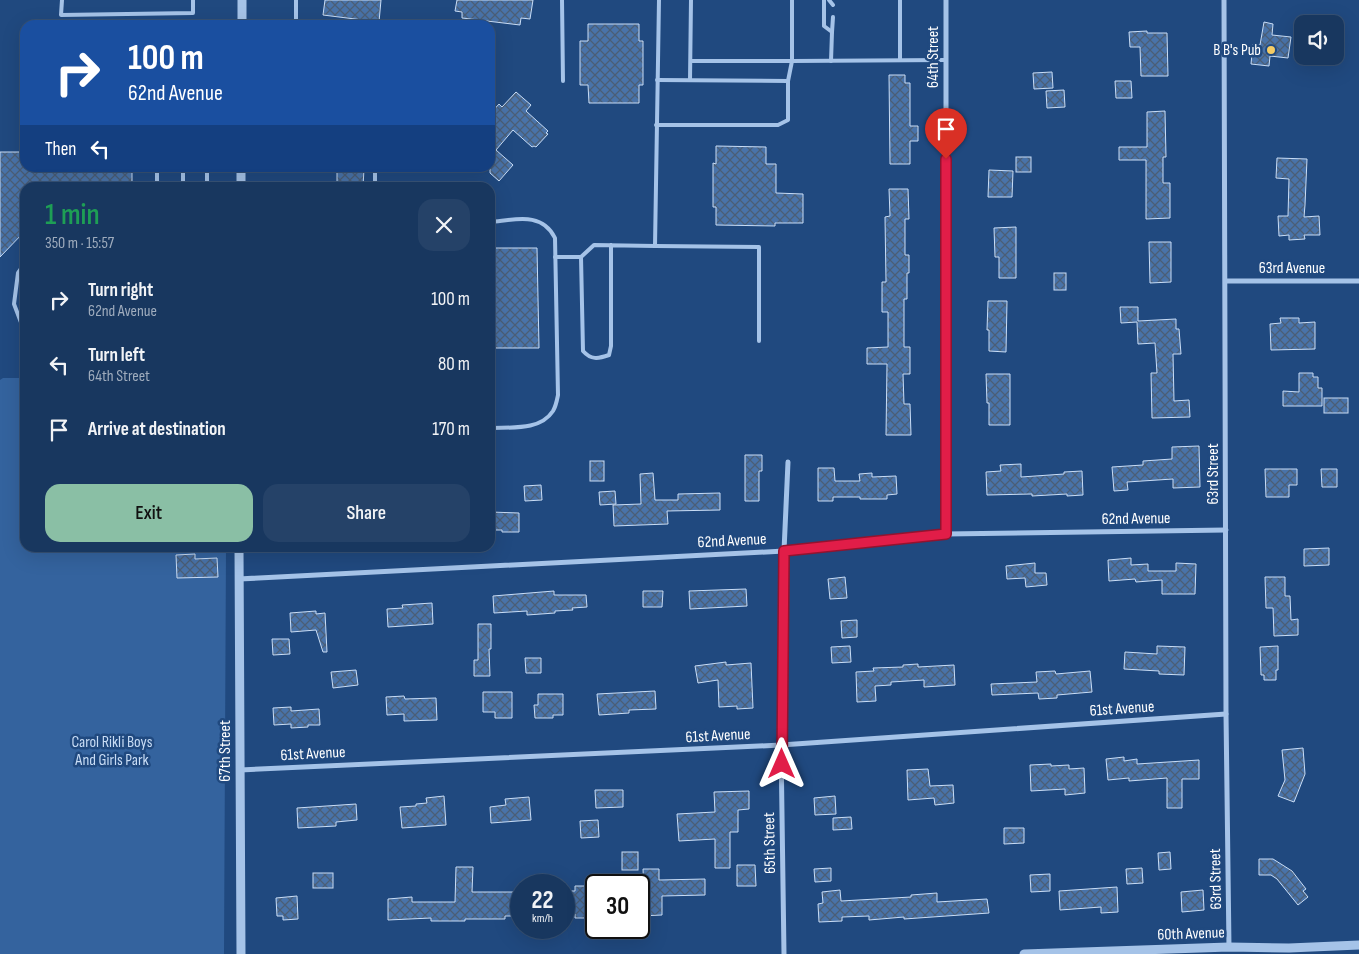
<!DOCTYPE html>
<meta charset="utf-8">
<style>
:root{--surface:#18375f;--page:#254268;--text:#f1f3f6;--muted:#9facbd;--line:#365174;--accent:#8abfa5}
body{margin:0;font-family:"Sofia Sans Condensed",sans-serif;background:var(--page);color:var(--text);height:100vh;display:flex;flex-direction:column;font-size:19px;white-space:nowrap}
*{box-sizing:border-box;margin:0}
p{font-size:16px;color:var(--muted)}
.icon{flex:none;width:28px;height:28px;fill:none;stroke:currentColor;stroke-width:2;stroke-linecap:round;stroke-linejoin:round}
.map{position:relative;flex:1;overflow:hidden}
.sheet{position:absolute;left:20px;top:182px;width:475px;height:370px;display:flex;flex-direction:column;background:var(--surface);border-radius:15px;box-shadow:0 5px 20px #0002,0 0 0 1px var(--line)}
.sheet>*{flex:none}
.guide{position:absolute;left:20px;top:20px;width:475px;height:152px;border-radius:15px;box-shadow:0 5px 20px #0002,0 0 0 1px var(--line);background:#1a4fa0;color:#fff;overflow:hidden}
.tools{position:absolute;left:1294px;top:15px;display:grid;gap:10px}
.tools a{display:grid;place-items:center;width:50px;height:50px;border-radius:10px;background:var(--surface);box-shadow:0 5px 20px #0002,0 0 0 1px var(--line);font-size:25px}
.speed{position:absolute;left:510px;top:874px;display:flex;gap:10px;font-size:25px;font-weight:700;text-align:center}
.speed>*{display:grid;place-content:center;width:65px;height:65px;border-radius:50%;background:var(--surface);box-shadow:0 5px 20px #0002,0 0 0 1px var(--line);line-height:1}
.speed small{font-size:12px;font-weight:400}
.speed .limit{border:2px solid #111;border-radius:8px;background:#fff;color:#111}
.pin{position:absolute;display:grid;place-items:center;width:42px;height:42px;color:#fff;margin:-51px -21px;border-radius:50% 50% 50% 0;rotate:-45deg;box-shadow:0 0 5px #0007}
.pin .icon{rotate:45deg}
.me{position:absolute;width:55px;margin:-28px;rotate:0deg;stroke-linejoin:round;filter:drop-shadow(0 0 4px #0008)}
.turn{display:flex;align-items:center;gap:18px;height:105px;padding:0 25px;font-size:22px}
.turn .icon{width:65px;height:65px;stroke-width:2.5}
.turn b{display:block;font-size:35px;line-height:42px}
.then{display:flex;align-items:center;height:48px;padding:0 25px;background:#0003;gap:10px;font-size:19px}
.round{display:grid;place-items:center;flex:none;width:52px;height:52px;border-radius:15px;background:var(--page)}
.summary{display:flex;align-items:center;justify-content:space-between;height:85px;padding:0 25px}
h1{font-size:30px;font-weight:600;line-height:38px;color:#1e9e55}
.action{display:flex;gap:10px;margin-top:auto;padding:10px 25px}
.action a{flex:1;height:58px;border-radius:15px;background:var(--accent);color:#111;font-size:20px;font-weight:600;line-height:58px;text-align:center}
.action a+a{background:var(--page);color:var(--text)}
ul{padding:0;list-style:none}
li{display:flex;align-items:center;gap:15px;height:65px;padding:0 25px}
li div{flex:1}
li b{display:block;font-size:19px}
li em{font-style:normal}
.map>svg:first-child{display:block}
</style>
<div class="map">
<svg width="1359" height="954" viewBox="0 0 1359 954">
<defs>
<pattern id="building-cross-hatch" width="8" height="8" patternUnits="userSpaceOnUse" patternTransform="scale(1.25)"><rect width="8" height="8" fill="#4973a9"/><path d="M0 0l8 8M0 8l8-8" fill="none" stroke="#4b5e76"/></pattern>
</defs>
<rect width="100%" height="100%" fill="#20497f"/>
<!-- park -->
<polygon fill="#34639e" points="3,378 25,378 25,548 226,548 224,954 0,954 0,380"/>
<!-- building -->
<g fill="url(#building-cross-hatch)" stroke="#c9ddf6">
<polygon points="325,0 381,0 379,22 323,15"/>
<polygon points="457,0 533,0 530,19 521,18 520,25 462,18 462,12 455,11"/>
<polygon points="1264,22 1273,24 1272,35 1291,37 1288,58 1270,56 1269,66 1251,64 1253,44 1260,45"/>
<polygon points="588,24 639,24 639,41 643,41 643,85 639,85 639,103 589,103 588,85 580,85 580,41 588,41"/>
<polygon points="1147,31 1147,33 1167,33 1168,76 1141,76 1140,47 1130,47 1129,32"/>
<polygon points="1052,72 1053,88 1034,89 1033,73"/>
<polygon points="889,75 905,75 905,83 910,83 910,126 918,126 918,141 910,141 910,164 890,164"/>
<polygon points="1115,81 1131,81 1132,98 1116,98"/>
<polygon points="1064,90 1065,107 1047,108 1046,91"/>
<polygon points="516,92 531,105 526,111 548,131 546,133 548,134 536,147 534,146 532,147 513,130 496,150 513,165 499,181 490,173 490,114 499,104 502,107"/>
<polygon points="1165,111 1166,157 1163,157 1163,183 1170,183 1170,218 1146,219 1146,160 1119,160 1119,147 1147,147 1147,112"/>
<polygon points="716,146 766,147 766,164 776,164 776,193 803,194 803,223 775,223 775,226 716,225 716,207 713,207 713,163 716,164"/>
<polygon points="0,152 25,152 25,168 132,168 132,188 25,188 25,231 0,257"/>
<rect x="1016" y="157" width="15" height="15"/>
<polygon points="1277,158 1307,159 1305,205 1304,217 1319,216 1320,235 1304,235 1305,239 1289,240 1289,235 1279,236 1278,216 1288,216 1289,179 1276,178"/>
<polygon points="337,168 364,168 363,188 337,188"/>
<polygon points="989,170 1013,171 1012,197 988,197"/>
<polygon points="889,189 908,189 909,219 905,219 905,255 909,255 909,273 907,273 907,299 904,299 904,347 910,347 910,374 903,374 904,404 910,404 911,435 886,435 887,364 867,364 867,348 888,347 888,312 882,312 882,282 886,282 885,217 890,216"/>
<polygon points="1016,227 1016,278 999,278 999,257 995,257 994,228"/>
<polygon points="1149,242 1171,242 1171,282 1150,283"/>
<polygon points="490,248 537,248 539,348 490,348"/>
<rect x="1054" y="273" width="12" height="17"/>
<polygon points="988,301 1007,301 1006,352 989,351 989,330 987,330"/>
<polygon points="1120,307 1138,307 1138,321 1176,319 1176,329 1179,329 1181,354 1173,354 1174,401 1189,400 1190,417 1152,418 1151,373 1157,373 1155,343 1138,344 1137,322 1121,323"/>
<polygon points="1280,318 1299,318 1299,323 1315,322 1315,349 1271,350 1270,324 1281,323"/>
<polygon points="1299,373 1313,373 1313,377 1318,377 1318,388 1322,388 1322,406 1283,406 1283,391 1299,392"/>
<polygon points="986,374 1010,374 1010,425 989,425 989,403 987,403"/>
<rect x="1324" y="398" width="24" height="15"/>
<polygon points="1199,446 1200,487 1173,488 1173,479 1127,482 1128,490 1114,491 1112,467 1143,465 1143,461 1172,459 1172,447"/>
<polygon points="745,455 762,455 762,471 759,471 759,501 745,501"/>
<rect x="590" y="461" width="14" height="20"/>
<polygon points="1021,464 1021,477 1064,474 1064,472 1082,471 1083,495 1067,496 1067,494 1032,496 1032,494 987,495 986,472 1001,471 1000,465"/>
<polygon points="818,468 834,468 835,481 860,481 859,474 872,473 872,477 896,476 897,494 887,495 887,499 860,499 860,497 833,497 833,501 818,501"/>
<polygon points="1265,469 1297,469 1297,485 1289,485 1289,497 1266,497"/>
<polygon points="1321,469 1337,469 1337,487 1322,487"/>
<polygon points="653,473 655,500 678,500 678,494 720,493 720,510 667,511 668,524 614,526 613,505 641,504 640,474"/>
<polygon points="541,485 542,500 525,501 524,486"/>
<polygon points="615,491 616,504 600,505 599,492"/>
<polygon points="490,512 519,513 519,532 502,532 502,530 490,530"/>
<polygon points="1329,548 1329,565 1304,566 1304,549"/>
<polygon points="195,554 195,559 217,558 218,577 177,578 176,555"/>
<polygon points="1131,558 1131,565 1148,564 1148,571 1176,571 1176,563 1196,564 1195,594 1162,594 1162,580 1136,582 1135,579 1109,581 1108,560"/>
<polygon points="1035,563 1035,573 1046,573 1047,585 1026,587 1025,578 1007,579 1006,566"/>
<polygon points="845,577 847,598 830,599 828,579"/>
<polygon points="1265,577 1285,577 1285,596 1290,596 1291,620 1298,619 1298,635 1274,636 1273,608 1266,608"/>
<polygon points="746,589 747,606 690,609 689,591"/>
<polygon points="554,591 554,595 586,595 587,607 572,608 573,610 555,611 555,613 527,615 527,611 494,613 493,596"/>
<polygon points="643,591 663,591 662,607 643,607"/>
<polygon points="432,603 433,624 388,627 387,609 403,608 402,605"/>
<polygon points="316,611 316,614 325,613 327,652 323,652 316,630 291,632 290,613"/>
<polygon points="857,620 857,637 842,638 841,621"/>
<polygon points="478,624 491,624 491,649 489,649 490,676 474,676 474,660 478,660"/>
<polygon points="272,639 289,639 290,654 273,655"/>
<polygon points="850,646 851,662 832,663 831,647"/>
<polygon points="1157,646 1185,647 1184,675 1159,674 1159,671 1124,669 1125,652 1157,654"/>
<polygon points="1278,646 1278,670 1276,670 1276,680 1264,680 1264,675 1261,675 1260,647"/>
<polygon points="525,658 541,658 541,673 526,673"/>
<polygon points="726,662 726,665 751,663 753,708 737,709 737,706 719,707 718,680 698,683 695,666"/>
<polygon points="918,664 918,667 954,665 955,685 924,687 924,680 891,682 891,685 875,686 876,701 857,702 856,672 874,671 873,668 903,667 903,665"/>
<polygon points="356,670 358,685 333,688 331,672"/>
<polygon points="1055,671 1056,674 1090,671 1092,692 1057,695 1057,698 1039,699 1038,693 992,695 991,684 1037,682 1036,672"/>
<polygon points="655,691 656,709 629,710 629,713 599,715 597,694"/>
<polygon points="483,692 512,692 512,718 495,718 495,712 483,712"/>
<polygon points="538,694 563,694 563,715 553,715 553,718 535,718 534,705 538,705"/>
<polygon points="404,696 405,699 436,698 437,720 404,721 404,714 387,715 386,697"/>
<polygon points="291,707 291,711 319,709 320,725 308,725 308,727 291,728 291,724 274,725 273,708"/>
<polygon points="1303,748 1305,774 1294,802 1278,796 1285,780 1282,750"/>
<polygon points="1124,757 1124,761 1137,759 1137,764 1199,760 1199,779 1182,779 1182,808 1167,808 1167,778 1129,781 1129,778 1108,780 1106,759"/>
<polygon points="1051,764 1051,766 1069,765 1069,769 1084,768 1085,793 1065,795 1065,789 1031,791 1030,765"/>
<polygon points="928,769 930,786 953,785 954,803 935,805 934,798 908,800 907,770"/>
<polygon points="595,790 623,790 623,807 596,808"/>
<polygon points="749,791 749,809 738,810 738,832 730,832 730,868 715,868 715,839 679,841 677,814 715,812 714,792"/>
<polygon points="444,796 446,825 402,828 400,807 416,806 416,804 427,803 426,798"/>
<polygon points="835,796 836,814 815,815 814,798"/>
<polygon points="529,797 531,820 491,823 490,807 506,805 505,799"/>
<polygon points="356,804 357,820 336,822 336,826 298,828 297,808"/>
<polygon points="851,817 852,829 833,830 833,818"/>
<polygon points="598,820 599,837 581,838 580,821"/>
<polygon points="1004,828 1024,828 1024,843 1004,844"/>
<rect x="622" y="852" width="16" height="18"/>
<polygon points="1170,852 1171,869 1159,870 1158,853"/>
<polygon points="1259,859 1273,859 1292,871 1306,889 1303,891 1308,897 1298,905 1277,879 1271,875 1259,875"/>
<polygon points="737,865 755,865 756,886 737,886"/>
<polygon points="456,867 473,867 472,892 521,892 521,916 505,916 505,919 465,919 465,921 431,921 431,918 388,920 388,899 412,897 412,902 455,902"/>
<polygon points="831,868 831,881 815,882 814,869"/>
<polygon points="1142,868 1143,883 1127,884 1126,869"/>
<polygon points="643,869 659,869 659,880 705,879 705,895 662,896 662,915 641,916 640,892 644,892"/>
<rect x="313" y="873" width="20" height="15"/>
<polygon points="1050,874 1050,891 1031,892 1030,875"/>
<polygon points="575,886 588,886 588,892 596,892 596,918 575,918 575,914 564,914 564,891 575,891"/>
<polygon points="1117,887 1118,912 1101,913 1101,907 1060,910 1059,891"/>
<polygon points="840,890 841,901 911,897 911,895 937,893 937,902 987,899 989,913 904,919 904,917 869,920 869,916 842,917 842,921 819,922 818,904 823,903 822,892"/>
<polygon points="1203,890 1204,910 1182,912 1181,892"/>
<polygon points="297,896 298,919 283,920 283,916 277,916 276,898"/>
</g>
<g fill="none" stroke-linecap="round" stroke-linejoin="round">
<!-- service -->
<g stroke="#a5c3e8" stroke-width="4">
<polyline points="62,0 61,15 193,13 193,0"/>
<polyline points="562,0 563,81"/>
<polyline points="824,0 824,26 832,32 831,61"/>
<polyline points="829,0 833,5"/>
<polyline points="296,25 296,0"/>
<polyline points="832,32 833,17"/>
<polyline points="900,60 900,0"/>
<polyline points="691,61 792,61 792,0"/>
<polyline points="657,80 788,81 792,61 946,60"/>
<polyline points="690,80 691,0"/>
<polyline points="656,125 778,125 788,120 788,81"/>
<polyline points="183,168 183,188"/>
<polyline points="375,168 375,188"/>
<polyline points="157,188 157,168"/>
<polyline points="207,188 207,168"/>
<path d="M490,222C514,220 542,211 555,238L558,395C557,400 556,406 553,411C540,431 511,427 490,428"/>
<path d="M611,245V346L609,355C598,359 591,360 583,351L581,257L594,245L655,246L659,0"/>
<polyline points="655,246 759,247 759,341"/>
<polyline points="555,257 581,257"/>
<polyline points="25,263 18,273 14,304 25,333"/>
</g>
<!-- minor -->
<g stroke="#a5c3e8" stroke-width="5">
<polyline points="946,0 946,534"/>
<polyline points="1224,0 1226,714 1229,947"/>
<polyline points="1226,281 1359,281"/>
<polyline points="239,579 784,551 946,534 1226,530"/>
<polyline points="240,770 781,745 1226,714"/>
<polyline points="784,954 781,745 784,551 788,462"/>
</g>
<!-- tertiary -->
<g stroke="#a5c3e8" stroke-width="9">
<polyline points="242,25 242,0"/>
<polyline points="241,188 241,168"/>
<polyline points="239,548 241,954"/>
<polyline points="1024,954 1229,947 1289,948 1359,945"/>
</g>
</g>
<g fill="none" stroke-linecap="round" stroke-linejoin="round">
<defs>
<polyline id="route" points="782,764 784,551 946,534 946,159"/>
</defs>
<!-- route casing -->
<use href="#route" stroke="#92132f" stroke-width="12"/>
<!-- route -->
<use href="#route" stroke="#e11d48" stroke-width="9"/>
</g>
<!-- markers -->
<circle fill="#f5cc65" stroke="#20497f" stroke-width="2" cx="1271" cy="50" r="5"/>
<g text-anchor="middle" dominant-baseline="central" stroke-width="5" stroke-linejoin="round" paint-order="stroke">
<!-- poi labels -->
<g font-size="16" fill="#fff" stroke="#20497f" text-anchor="end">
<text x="1261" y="50">B B's Pub</text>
</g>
<!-- street labels -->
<g font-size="16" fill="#fff" stroke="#20497f">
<text transform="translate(933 57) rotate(-90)">64th Street</text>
<text x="1292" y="268">63rd Avenue</text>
<text transform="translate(1213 474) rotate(-90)">63rd Street</text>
<text transform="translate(1136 519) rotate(-1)">62nd Avenue</text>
<text transform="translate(732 541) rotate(-3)">62nd Avenue</text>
<text transform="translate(1122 709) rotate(-4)">61st Avenue</text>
<text transform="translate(718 736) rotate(-3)">61st Avenue</text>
<text transform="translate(225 751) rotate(-90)">67th Street</text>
<text transform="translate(313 754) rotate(-3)">61st Avenue</text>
<text transform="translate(770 843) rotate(-91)">65th Street</text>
<text transform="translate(1216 879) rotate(-91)">63rd Street</text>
<text transform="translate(1191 934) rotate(-2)">60th Avenue</text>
</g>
<!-- park labels -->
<g font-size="16" fill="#c9ddf6" stroke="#20497f">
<text x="112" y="742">Carol Rikli Boys<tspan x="112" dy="18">And Girls Park</tspan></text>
</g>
</g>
</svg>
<div class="tools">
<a><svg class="icon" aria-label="sound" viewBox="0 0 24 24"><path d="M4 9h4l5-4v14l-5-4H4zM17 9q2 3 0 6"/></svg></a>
</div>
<div class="speed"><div>22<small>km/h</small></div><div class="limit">30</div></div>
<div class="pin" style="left:946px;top:159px;background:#d93025"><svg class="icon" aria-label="arrive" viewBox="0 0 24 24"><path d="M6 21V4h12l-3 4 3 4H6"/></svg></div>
<svg class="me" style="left:782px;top:764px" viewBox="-20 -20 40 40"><path d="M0-17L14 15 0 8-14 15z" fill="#e11d48" stroke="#fff" stroke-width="4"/></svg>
<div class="guide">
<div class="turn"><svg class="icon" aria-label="right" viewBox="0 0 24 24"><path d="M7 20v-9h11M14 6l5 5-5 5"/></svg><div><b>100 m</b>62nd Avenue</div></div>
<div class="then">Then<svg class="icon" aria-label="left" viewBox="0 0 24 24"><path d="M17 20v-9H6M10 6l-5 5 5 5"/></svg></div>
</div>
<section class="sheet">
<div class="summary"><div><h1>1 min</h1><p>350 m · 15:57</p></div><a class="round"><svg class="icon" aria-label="close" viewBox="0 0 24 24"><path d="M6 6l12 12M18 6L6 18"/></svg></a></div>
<ul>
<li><svg class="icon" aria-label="right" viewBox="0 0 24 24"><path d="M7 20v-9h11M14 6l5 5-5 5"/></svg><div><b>Turn right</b><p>62nd Avenue</p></div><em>100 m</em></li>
<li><svg class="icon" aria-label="left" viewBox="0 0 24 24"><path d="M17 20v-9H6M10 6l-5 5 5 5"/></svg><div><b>Turn left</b><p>64th Street</p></div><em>80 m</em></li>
<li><svg class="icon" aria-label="arrive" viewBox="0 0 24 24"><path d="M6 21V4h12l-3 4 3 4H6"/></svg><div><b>Arrive at destination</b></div><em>170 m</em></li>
</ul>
<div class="action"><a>Exit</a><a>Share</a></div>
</section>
</div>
